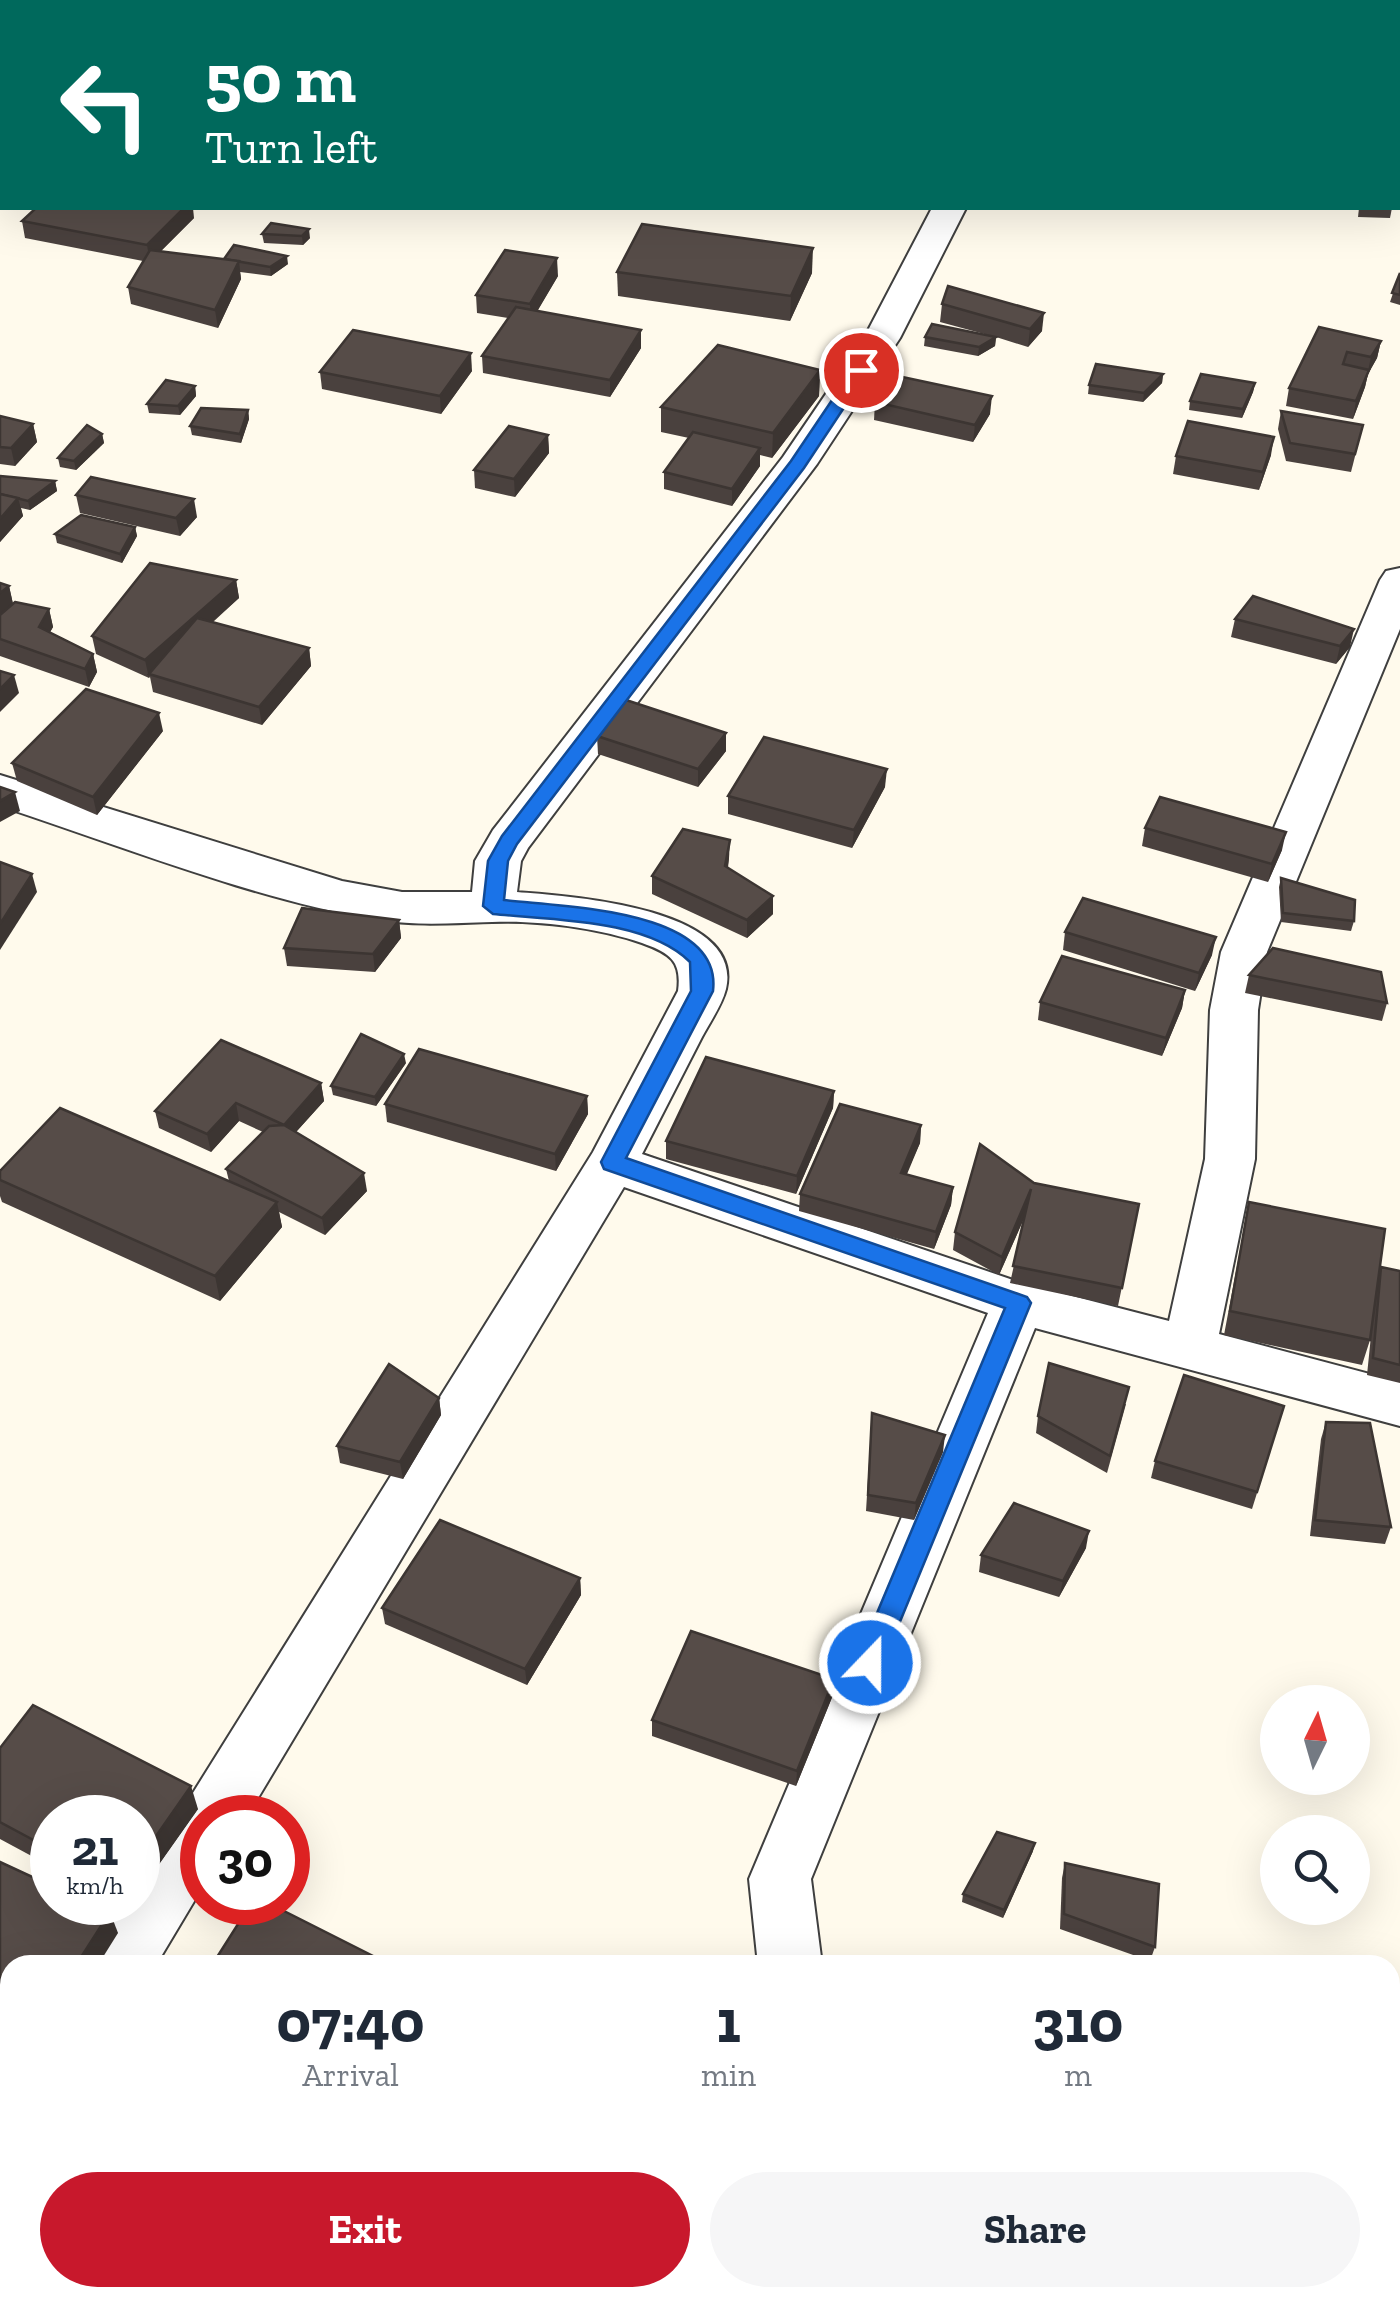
<!DOCTYPE html>
<style>
:root{--surface:#fff;--page:#f6f6f7;--text:#1f2937;--muted:#747a83;--accent:#c8182c}
body{margin:0;font-family:"Zilla Slab",serif;background:var(--page);color:var(--text);height:100vh;display:flex;flex-direction:column;font-size:38px;white-space:nowrap}
*{box-sizing:border-box;margin:0}
p{font-size:32px;color:var(--muted)}
.icon{flex:none;width:55px;height:55px;fill:none;stroke:currentColor;stroke-width:2;stroke-linecap:round;stroke-linejoin:round}
.map{position:relative;flex:1;overflow:hidden}
.side{position:absolute;left:0px;top:1955px;width:1400px;height:352px;display:flex;flex-direction:column;background:var(--surface);border-radius:30px 30px 0 0;box-shadow:0 10px 40px #0002}
.side>*{flex:none}
.guide{position:absolute;left:0px;top:0px;width:1400px;height:210px;box-shadow:0 10px 40px #0002;background:#00695c;color:#fff;overflow:hidden}
.needle{width:65px;rotate:5deg}
.tools{position:absolute;left:1260px;top:1685px;display:grid;gap:20px}
.tools a{display:grid;place-items:center;width:110px;height:110px;border-radius:50%;background:var(--surface);box-shadow:0 10px 40px #0002;font-size:50px}
.speed{position:absolute;left:30px;top:1795px;display:flex;gap:20px;font-size:50px;font-weight:700;text-align:center}
.speed>*{display:grid;place-content:center;width:130px;height:130px;border-radius:50%;background:var(--surface);box-shadow:0 10px 40px #0002;line-height:1}
.speed small{font-size:25px;font-weight:400}
.speed .limit{border:15px solid #d22;background:#fff;color:#111}
.pin{position:absolute;display:grid;place-items:center;width:85px;height:85px;color:#fff;margin:-42px;border:5px solid #fff;border-radius:50%;box-shadow:0 2px 10px #0007}
.me{position:absolute;width:110px;margin:-55px;rotate:22deg;stroke-linejoin:round;filter:drop-shadow(0 0 8px #0008)}
.turn{display:flex;align-items:center;gap:35px;height:210px;padding:0 40px;font-size:45px}
.turn .icon{width:130px;height:130px;stroke-width:2.5}
.turn b{display:block;font-size:70px;line-height:85px}
.eta{display:flex;justify-content:space-evenly;align-items:center;height:170px;text-align:center}
.eta b{font-size:60px;font-weight:700;line-height:70px}
.cta{display:flex;gap:20px;margin-top:auto;padding:20px 40px}
.cta a{flex:1;height:115px;border-radius:60px;background:var(--accent);color:#fff;font-size:40px;font-weight:700;line-height:115px;text-align:center}
.cta a+a{background:var(--page);color:var(--text)}
.map>svg:first-child{display:block}
</style>
<div class="map">
<svg width="1400" height="2307" viewBox="0 0 1400 2307">
<rect width="100%" height="100%" fill="#fffaec"/>
<g fill="none" stroke-linecap="round" stroke-linejoin="round">
<defs>
<g id="minor">
<polygon points="208,0 243,0 245,2 210,2"/>
<path d="M932,208H966L900,338L817,464L528,848L521,861L517,892C568,896 745,907 726,989C722,1005 710,1022 702,1037C682,1076 662,1115 642,1154L1022,1283L1169,1321L1205,1159L1210,1010L1221,952L1380,580L1386,571L1400,568V629L1267,952L1258,1010L1255,1159L1219,1334L1400,1382V1426L1035,1328L811,1879L822,1965H758L749,1879L988,1313L624,1187L246,1818H202V1888L156,1965H89L124,1902H138V1881L593,1152L678,991C682,961 670,953 642,943C598,928 539,920 492,922C453,923 418,926 378,920C256,900 119,845 0,806V775L342,881L402,892H472L475,861L493,830L783,457L864,338Z"/>
<polygon points="10,2110 10,2188 0,2192 0,2114"/>
<polygon points="750,2298 820,2298 817,2307 747,2307"/>
</g>
</defs>
<!-- minor casing -->
<use href="#minor" stroke="#3f3f3f" stroke-width="4"/>
<!-- minor -->
<use href="#minor" fill="#fff" fill-rule="evenodd"/>
</g>
<!-- wall -->
<g fill="#4a413e">
<polygon points="272,0 332,0 329,2 293,2"/>
<polygon points="1114,0 1170,0 1170,2 1113,2"/>
<polygon points="1359,208 1392,208 1390,218 1358,217"/>
<polygon points="194,218 161,251 224,259 288,264 271,276 240,272 241,279 218,328 131,304 128,287 143,261 25,238 22,221"/>
<polygon points="271,223 310,238 303,245 264,243 262,234"/>
<polygon points="617,272 812,273 790,321 618,296"/>
<polygon points="1400,273 1400,305 1390,302"/>
<polygon points="558,276 537,311 641,348 610,397 483,373 482,356 508,318 477,313 476,295"/>
<polygon points="942,304 1042,331 1028,347 996,337 995,346 978,356 924,346 925,337 988,335 940,322"/>
<polygon points="1319,327 1381,341 1377,358 1368,374 1365,387 1353,419 1286,406 1289,388"/>
<polygon points="820,370 819,396 772,458 760,455 760,466 732,506 664,489 664,472 689,438 661,432 661,407"/>
<polygon points="472,371 441,414 322,389 320,372"/>
<polygon points="1163,374 1162,383 1143,402 1088,394 1089,385"/>
<polygon points="1255,383 1253,392 1242,418 1189,410 1190,401"/>
<polygon points="195,386 196,396 180,415 149,413 147,404"/>
<polygon points="875,402 990,414 973,442 874,420"/>
<polygon points="248,410 249,419 241,443 192,435 190,426"/>
<polygon points="1281,411 1363,425 1351,472 1286,461 1278,429"/>
<polygon points="0,416 33,424 37,442 15,466 0,464"/>
<polygon points="102,434 104,443 76,470 60,467 58,458"/>
<polygon points="548,435 549,453 515,497 475,488 474,470"/>
<polygon points="1271,455 1259,490 1173,474 1176,456"/>
<polygon points="0,476 55,481 57,491 30,510 21,508 23,516 0,542"/>
<polygon points="76,495 197,517 180,536 80,513"/>
<polygon points="135,527 137,536 122,563 57,543 55,534"/>
<polygon points="236,580 239,598 213,622 309,648 311,666 262,725 153,692 150,677 149,678 96,654 92,636"/>
<polygon points="0,583 9,586 13,604 49,609 53,627 50,632 93,654 97,672 89,687 0,656"/>
<polygon points="1235,619 1350,647 1336,664 1231,637"/>
<polygon points="163,731 97,815 17,781 12,763"/>
<polygon points="726,733 726,751 698,787 598,754 597,736"/>
<polygon points="885,787 852,848 728,814 728,796"/>
<polygon points="1145,828 1282,850 1268,882 1142,846"/>
<polygon points="729,858 728,868 773,896 773,914 747,938 652,894 652,876"/>
<polygon points="1281,878 1354,921 1351,931 1281,922 1279,887"/>
<polygon points="399,920 401,938 375,972 287,966 284,948"/>
<polygon points="1065,932 1212,955 1195,991 1063,950"/>
<polygon points="1249,975 1387,1003 1382,1021 1245,993"/>
<polygon points="1185,990 1182,1008 1162,1056 1038,1020 1040,1002"/>
<polygon points="406,1063 376,1106 333,1095 331,1086"/>
<polygon points="321,1083 324,1101 296,1132 367,1191 325,1235 279,1212 282,1227 220,1301 2,1202 0,1196 0,1171 229,1181 226,1169 263,1132 239,1121 211,1152 159,1128 155,1111"/>
<polygon points="834,1091 833,1108 796,1194 666,1159 666,1141"/>
<polygon points="587,1096 588,1114 556,1171 387,1122 385,1104"/>
<polygon points="921,1125 920,1143 906,1174 953,1187 951,1205 934,1249 799,1211 800,1194"/>
<polygon points="1034,1183 1139,1204 1118,1306 1010,1283 1025,1216 999,1275 953,1250 955,1232"/>
<polygon points="1249,1202 1378,1278 1381,1267 1400,1271 1400,1383 1367,1375 1373,1316 1370,1340 1362,1365 1224,1335"/>
<polygon points="439,1398 441,1415 403,1479 340,1463 337,1446"/>
<polygon points="1126,1404 1107,1473 1036,1433 1038,1416"/>
<polygon points="1284,1406 1252,1509 1151,1478 1155,1461"/>
<polygon points="872,1413 943,1452 914,1520 866,1511"/>
<polygon points="1326,1422 1391,1527 1385,1544 1310,1536 1321,1439"/>
<polygon points="1086,1548 1059,1597 979,1572 981,1555"/>
<polygon points="580,1578 581,1595 527,1685 385,1624 382,1608"/>
<polygon points="833,1695 796,1786 652,1736 652,1720"/>
<polygon points="0,1748 198,1809 138,1894 138,1818 52,1818 52,1867 0,1839"/>
<polygon points="1033,1851 1003,1918 962,1902 963,1894"/>
<polygon points="0,1862 118,1933 10,1965 10,2030 0,2025"/>
<polygon points="1065,1863 1155,1947 1150,1961 1060,1929 1062,1878"/>
<polygon points="1282,2298 1390,2298 1400,2307 1310,2307"/>
</g>
<!-- shaded-wall -->
<g fill="#3c3532">
<polygon points="184,208 193,208 194,218 150,262 147,245"/>
<polygon points="309,229 310,238 303,245 302,236"/>
<polygon points="813,248 812,273 790,321 791,296"/>
<polygon points="287,256 288,264 271,276 270,267"/>
<polygon points="557,258 558,276 531,322 530,304"/>
<polygon points="239,261 241,279 218,328 215,310"/>
<polygon points="1044,313 1042,331 1028,347 1030,329"/>
<polygon points="641,330 641,348 610,397 610,380"/>
<polygon points="996,337 995,346 978,356 979,347"/>
<polygon points="1381,341 1377,358 1368,374 1365,387 1353,419 1356,401 1368,371 1371,357"/>
<polygon points="471,353 472,371 441,414 440,396"/>
<polygon points="820,370 819,396 772,458 773,433"/>
<polygon points="1163,374 1162,383 1143,402 1144,393"/>
<polygon points="1255,383 1253,392 1242,418 1243,409"/>
<polygon points="195,386 196,396 180,415 178,406"/>
<polygon points="992,396 990,414 973,442 975,425"/>
<polygon points="248,410 249,419 241,443 240,434"/>
<polygon points="33,424 37,442 15,466 11,448"/>
<polygon points="102,434 104,443 76,470 74,461"/>
<polygon points="548,435 549,453 515,497 514,479"/>
<polygon points="1274,437 1271,455 1259,490 1263,472"/>
<polygon points="760,448 760,466 732,506 732,489"/>
<polygon points="55,481 57,491 30,510 28,501"/>
<polygon points="18,498 23,516 0,542 0,519"/>
<polygon points="194,499 197,517 180,536 176,518"/>
<polygon points="135,527 137,536 122,563 120,554"/>
<polygon points="236,580 239,598 152,675 149,674 149,678 145,660"/>
<polygon points="9,586 13,604 0,615 0,593"/>
<polygon points="49,609 53,627 43,645 39,627"/>
<polygon points="1354,629 1350,647 1336,664 1340,646"/>
<polygon points="309,648 311,666 262,725 259,707"/>
<polygon points="93,654 97,672 89,687 85,669"/>
<polygon points="14,675 19,693 0,712 0,689"/>
<polygon points="159,713 163,731 97,815 93,797"/>
<polygon points="726,733 726,751 698,787 698,769"/>
<polygon points="887,769 885,787 852,848 854,830"/>
<polygon points="15,792 20,811 0,822 0,801"/>
<polygon points="1286,832 1282,850 1268,882 1272,864"/>
<polygon points="730,840 729,858 725,884 725,866"/>
<polygon points="32,874 37,892 0,950 0,924"/>
<polygon points="773,896 773,914 747,938 747,920"/>
<polygon points="399,920 401,938 375,972 373,954"/>
<polygon points="1216,937 1212,955 1195,991 1199,973"/>
<polygon points="1185,990 1182,1008 1162,1056 1166,1038"/>
<polygon points="404,1054 406,1063 376,1106 375,1097"/>
<polygon points="321,1083 324,1101 287,1142 284,1125"/>
<polygon points="834,1091 833,1108 796,1194 797,1176"/>
<polygon points="587,1096 588,1114 556,1171 555,1154"/>
<polygon points="236,1103 239,1121 211,1152 207,1134"/>
<polygon points="921,1125 920,1143 900,1191 901,1173"/>
<polygon points="364,1173 367,1191 325,1235 322,1218"/>
<polygon points="953,1187 951,1205 934,1249 936,1232"/>
<polygon points="1031,1189 1029,1207 999,1275 1002,1257"/>
<polygon points="277,1202 282,1227 220,1301 215,1276"/>
<polygon points="439,1398 441,1415 403,1479 400,1462"/>
<polygon points="945,1435 943,1452 914,1520 916,1503"/>
<polygon points="1089,1531 1086,1548 1059,1597 1063,1581"/>
<polygon points="580,1578 581,1595 527,1685 525,1669"/>
<polygon points="834,1679 833,1695 796,1786 797,1771"/>
<polygon points="191,1786 198,1809 138,1894 138,1862"/>
<polygon points="1035,1843 1033,1851 1003,1918 1004,1910"/>
<polygon points="110,1912 118,1933 98,1965 76,1965"/>
</g>
<!-- building -->
<g fill="#564c48" stroke="#3c3532" stroke-width="2.5">
<polygon points="808,0 834,0 843,2 806,2"/>
<polygon points="1128,0 1169,0 1168,2"/>
<polygon points="36,208 184,208 147,245 22,221"/>
<polygon points="271,223 309,229 302,236 262,234"/>
<polygon points="642,224 813,248 791,296 617,272"/>
<polygon points="234,245 287,256 270,267 224,259"/>
<polygon points="150,250 239,261 215,310 128,287"/>
<polygon points="505,250 557,258 530,304 476,295"/>
<polygon points="1400,273 1400,295 1392,293"/>
<polygon points="948,286 1044,313 1030,329 942,304"/>
<polygon points="516,307 641,330 610,380 482,356"/>
<polygon points="932,324 996,337 979,347 925,337"/>
<polygon points="1319,327 1381,341 1371,357 1347,352 1343,364 1369,370 1356,401 1289,388"/>
<polygon points="353,330 471,353 440,396 320,372"/>
<polygon points="718,345 820,370 773,433 661,407"/>
<polygon points="1096,364 1163,374 1144,393 1089,385"/>
<polygon points="1201,374 1255,383 1243,409 1190,401"/>
<polygon points="893,375 992,396 975,425 875,402"/>
<polygon points="166,380 195,386 178,406 147,404"/>
<polygon points="201,408 248,410 240,434 190,426"/>
<polygon points="1281,411 1363,425 1355,454 1290,443"/>
<polygon points="0,416 33,424 11,448 0,447"/>
<polygon points="1188,421 1274,437 1263,472 1176,456"/>
<polygon points="87,425 102,434 74,461 58,458"/>
<polygon points="509,426 548,435 514,479 474,470"/>
<polygon points="693,432 760,448 732,489 664,472"/>
<polygon points="0,476 55,481 28,501 0,494"/>
<polygon points="91,477 194,499 176,518 76,495"/>
<polygon points="0,494 18,498 0,519"/>
<polygon points="81,515 135,527 120,554 55,534"/>
<polygon points="150,563 236,580 145,660 92,636"/>
<polygon points="0,583 9,586 0,593"/>
<polygon points="1253,596 1354,629 1340,646 1235,619"/>
<polygon points="15,602 49,609 39,627 93,654 85,669 0,639 0,615"/>
<polygon points="197,618 309,648 259,707 149,674"/>
<polygon points="0,671 14,675 0,689"/>
<polygon points="86,689 159,713 93,797 12,763"/>
<polygon points="626,700 726,733 698,769 597,736"/>
<polygon points="764,737 887,769 854,830 728,796"/>
<polygon points="0,787 15,792 0,801"/>
<polygon points="1160,797 1286,832 1272,864 1145,828"/>
<polygon points="683,829 730,840 725,866 773,896 747,920 652,876"/>
<polygon points="0,862 32,874 0,924"/>
<polygon points="1281,878 1355,900 1354,921 1283,913"/>
<polygon points="1083,898 1216,937 1199,973 1065,932"/>
<polygon points="302,908 399,920 373,954 284,948"/>
<polygon points="1273,948 1381,972 1387,1003 1249,975"/>
<polygon points="1062,956 1185,990 1166,1038 1040,1002"/>
<polygon points="361,1034 404,1054 375,1097 331,1086"/>
<polygon points="221,1040 321,1083 284,1125 236,1103 207,1134 155,1111"/>
<polygon points="419,1049 587,1096 555,1154 385,1104"/>
<polygon points="706,1057 834,1091 797,1176 666,1141"/>
<polygon points="840,1104 921,1125 901,1173 953,1187 936,1232 800,1194"/>
<polygon points="60,1108 277,1202 215,1276 0,1180 0,1171"/>
<polygon points="284,1125 364,1173 322,1218 226,1169 269,1126"/>
<polygon points="980,1144 1034,1183 1139,1204 1122,1288 1013,1266 1031,1189 1002,1257 955,1232"/>
<polygon points="1249,1202 1385,1229 1370,1340 1230,1311"/>
<polygon points="1381,1267 1400,1271 1400,1365 1373,1358"/>
<polygon points="1049,1363 1129,1387 1110,1456 1038,1416"/>
<polygon points="389,1364 439,1398 400,1462 337,1446"/>
<polygon points="1184,1375 1284,1406 1257,1492 1155,1461"/>
<polygon points="872,1413 945,1435 916,1503 868,1495"/>
<polygon points="1326,1422 1370,1423 1391,1527 1315,1520"/>
<polygon points="1014,1503 1089,1531 1063,1581 981,1555"/>
<polygon points="440,1520 580,1578 525,1669 382,1608"/>
<polygon points="691,1631 834,1679 797,1771 652,1720"/>
<polygon points="33,1705 191,1786 138,1862 138,1818 52,1818 52,1850 0,1822 0,1748"/>
<polygon points="997,1832 1035,1843 1004,1910 963,1894"/>
<polygon points="0,1862 52,1886 52,1902 90,1902 110,1912 76,1965 10,1965 10,2014 0,2009"/>
<polygon points="1065,1863 1159,1884 1155,1947 1064,1914"/>
<polygon points="252,1902 266,1902 391,1965 212,1965"/>
<polygon points="1390,2156 1400,2159 1400,2307 1371,2307 1343,2298 1390,2298"/>
</g>
<!-- route -->
<path fill="#1a73e8" stroke="#114b97" stroke-width="2.5" d="M855,366L869,370L804,468L517,844L508,861L504,900C561,907 723,908 713,991L626,1158L1027,1297L1031,1303L883,1663L879,1671L870,1674L860,1671L856,1663L1005,1308L604,1169L601,1162L691,991L690,962C647,919 552,920 493,914L483,906L488,861L502,836L791,461Z"/>
</svg>
<div class="tools">
<a><svg class="needle" viewBox="-14 -14 28 28"><path d="M0-13l5 13h-10z" fill="#e53935"/><path d="M0 13l5-13h-10z" fill="#747a83"/></svg></a>
<a><svg class="icon" aria-label="search" viewBox="0 0 24 24"><circle cx="10" cy="10" r="6"/><path d="M15 15l6 6"/></svg></a>
</div>
<div class="speed"><div>21<small>km/h</small></div><div class="limit">30</div></div>
<div class="pin" style="left:861px;top:370px;background:#d93025"><svg class="icon" aria-label="arrive" viewBox="0 0 24 24"><path d="M6 21V4h12l-3 4 3 4H6"/></svg></div>
<svg class="me" style="left:870px;top:1663px" viewBox="-20 -20 40 40"><circle r="17" fill="#1a73e8" stroke="#fff" stroke-width="3"/><path d="M0-11L8 9 0 5-8 9z" fill="#fff"/></svg>
<div class="guide">
<div class="turn"><svg class="icon" aria-label="left" viewBox="0 0 24 24"><path d="M17 20v-9H6M10 6l-5 5 5 5"/></svg><div><b>50 m</b>Turn left</div></div>
</div>
<section class="side">
<div class="eta">
<div><b>07:40</b><p>Arrival</p></div>
<div><b>1</b><p>min</p></div>
<div><b>310</b><p>m</p></div>
</div>
<div class="cta"><a>Exit</a><a>Share</a></div>
</section>
</div>
